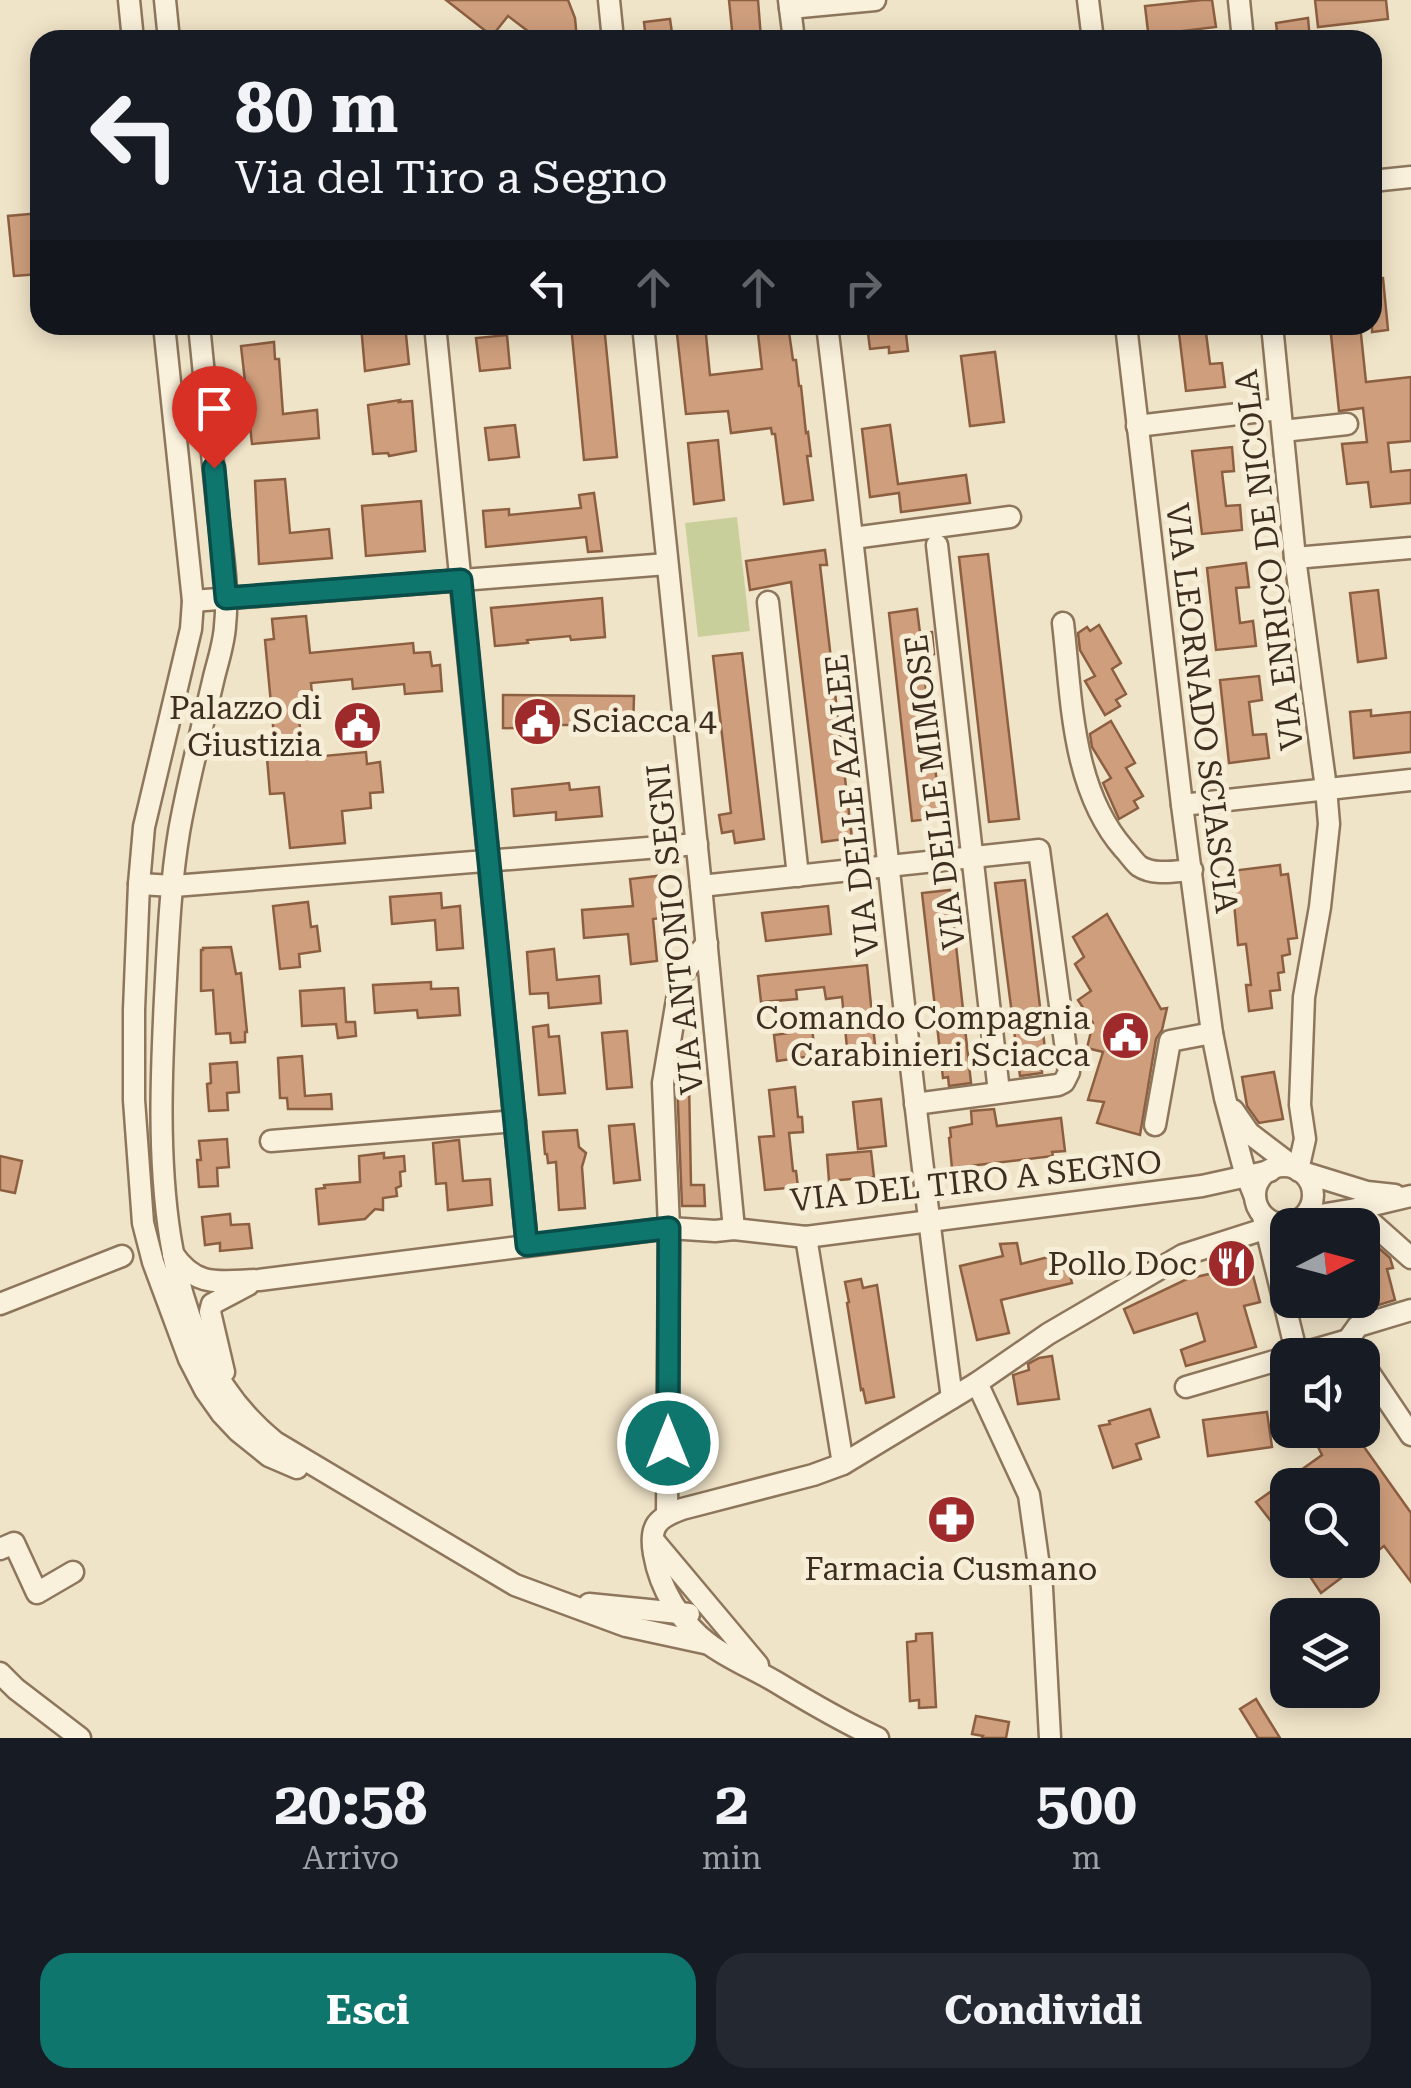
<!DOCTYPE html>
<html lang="it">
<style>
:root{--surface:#171b24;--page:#242831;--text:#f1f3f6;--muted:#9ea1a6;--accent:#0f766e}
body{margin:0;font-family:"Roboto Serif",serif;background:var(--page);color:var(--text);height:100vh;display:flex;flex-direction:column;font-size:38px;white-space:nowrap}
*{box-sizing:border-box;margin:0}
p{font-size:32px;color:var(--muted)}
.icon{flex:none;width:55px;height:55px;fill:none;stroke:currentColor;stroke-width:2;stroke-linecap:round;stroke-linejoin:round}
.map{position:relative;height:1738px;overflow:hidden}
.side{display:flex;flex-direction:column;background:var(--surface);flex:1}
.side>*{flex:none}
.guide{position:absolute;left:30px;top:30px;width:1352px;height:305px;border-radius:30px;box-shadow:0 5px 25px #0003;background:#171b24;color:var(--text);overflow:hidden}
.needle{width:65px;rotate:84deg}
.controls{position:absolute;left:1270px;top:1208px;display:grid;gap:20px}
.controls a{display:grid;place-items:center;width:110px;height:110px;border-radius:20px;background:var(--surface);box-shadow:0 5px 25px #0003;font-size:50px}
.pin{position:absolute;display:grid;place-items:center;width:85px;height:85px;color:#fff;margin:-102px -42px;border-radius:50% 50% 50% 0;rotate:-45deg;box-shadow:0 0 10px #0007}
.pin .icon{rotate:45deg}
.me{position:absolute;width:110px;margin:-55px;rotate:0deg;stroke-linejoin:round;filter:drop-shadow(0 0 8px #0008)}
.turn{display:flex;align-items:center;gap:35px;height:210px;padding:0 40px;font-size:45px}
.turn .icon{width:130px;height:130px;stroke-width:2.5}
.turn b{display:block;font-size:70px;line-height:85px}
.lanes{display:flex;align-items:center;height:95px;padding:0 40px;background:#0003;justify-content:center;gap:50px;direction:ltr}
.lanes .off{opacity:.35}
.eta{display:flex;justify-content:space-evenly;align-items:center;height:170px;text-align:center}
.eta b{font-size:60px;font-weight:700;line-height:70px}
.primary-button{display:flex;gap:20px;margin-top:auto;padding:20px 40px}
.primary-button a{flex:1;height:115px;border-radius:30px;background:var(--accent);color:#fff;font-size:40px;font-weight:700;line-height:115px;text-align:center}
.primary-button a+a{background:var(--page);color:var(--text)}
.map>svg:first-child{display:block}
</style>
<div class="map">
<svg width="1411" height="1738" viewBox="0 0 1411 1738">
<rect width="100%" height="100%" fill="#f0e4c8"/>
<!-- pitch -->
<polygon fill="#c9cf9b" points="737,517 750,631 698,637 685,523"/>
<!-- building -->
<g fill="#cf9f7d" stroke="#8d5f41" stroke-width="2.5">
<polygon points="446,0 568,0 575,18 577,40 530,40 529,32 508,16 492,36"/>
<polygon points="729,0 758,0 761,38 759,40 733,40"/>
<polygon points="1202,0 1212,0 1216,27 1174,32 1175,40 1149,40 1145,6"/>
<polygon points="1315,0 1386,0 1388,19 1318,27"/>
<polygon points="1308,18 1310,40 1278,40 1276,23"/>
<polygon points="670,19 673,40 646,40 644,22"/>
<polygon points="40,213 40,274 14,276 8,216"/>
<polygon points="1383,278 1388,330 1372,332 1372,279"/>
<polygon points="361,325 405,325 409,364 365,371"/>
<polygon points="571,325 604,325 617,457 584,460"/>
<polygon points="676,325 705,325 710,375 762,369 757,325 788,325 793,360 796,360 799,386 801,386 806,433 808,432 811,456 807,456 813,500 784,504 775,434 772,434 771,428 731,433 728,411 686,414"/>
<polygon points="867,325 905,325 908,351 889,353 889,347 870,349"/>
<polygon points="1178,325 1205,325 1210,364 1222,363 1225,387 1186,391"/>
<polygon points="1330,325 1360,325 1366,382 1411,377 1411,441 1388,443 1391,472 1411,470 1411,503 1371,507 1368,482 1347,484 1342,444 1367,442 1363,408 1339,411"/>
<polygon points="507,335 510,368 480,371 476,338"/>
<polygon points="274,342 275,359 279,359 283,414 317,410 319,438 252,444 241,346"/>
<polygon points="995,352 1004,422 970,426 961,356"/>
<polygon points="400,400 399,402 412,401 416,451 389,456 388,453 373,454 368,405"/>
<polygon points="515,425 519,457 489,460 485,428"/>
<polygon points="890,425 898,484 966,475 970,503 901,512 899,493 870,497 862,429"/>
<polygon points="718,440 724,500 694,504 688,443"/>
<polygon points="1232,447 1234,471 1222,472 1226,506 1240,505 1242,530 1202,534 1192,451"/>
<polygon points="285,479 290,533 329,529 332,558 259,564 255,481"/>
<polygon points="594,493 602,551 588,552 586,537 486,547 483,511 509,509 509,515 581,508 579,495"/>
<polygon points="421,501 425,551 366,556 362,506"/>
<polygon points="825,550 827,565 820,565 852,838 822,842 791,582 750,590 746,561"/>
<polygon points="988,554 1019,819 989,822 959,557"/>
<polygon points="1246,563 1249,587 1236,588 1240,623 1253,621 1256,646 1216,650 1207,568"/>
<polygon points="1378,590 1386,658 1358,662 1350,593"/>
<polygon points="602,598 605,637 571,640 570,636 550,638 527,640 528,643 495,646 491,608"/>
<polygon points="917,609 920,633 932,632 934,654 922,655 941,818 912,821 889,613"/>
<polygon points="306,616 310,653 413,643 414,653 430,652 432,666 440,665 442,691 405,694 404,684 353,689 352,679 311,683 313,706 298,708 303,758 366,752 367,764 380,762 383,792 370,793 371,808 342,811 345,843 290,848 284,793 270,794 267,758 276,757 265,640 274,639 272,619"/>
<polygon points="1099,625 1121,663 1112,669 1126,694 1116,700 1120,706 1105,715 1085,681 1095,676 1080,650 1078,633 1087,627 1090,631"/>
<polygon points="742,653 764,839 735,843 733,831 722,833 719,815 731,813 713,656"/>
<polygon points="1259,676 1262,700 1249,702 1253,735 1266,734 1269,758 1229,763 1220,680"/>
<polygon points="503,695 634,696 633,729 586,729 586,725 550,725 550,729 503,728"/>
<polygon points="1371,710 1371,716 1411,712 1411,752 1354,758 1350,712"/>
<polygon points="1111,721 1135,763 1126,768 1143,796 1134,801 1138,808 1119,819 1103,783 1111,778 1092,747 1090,734"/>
<polygon points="569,783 570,790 599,787 602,816 556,820 556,812 514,816 512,789"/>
<polygon points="1280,865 1281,875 1288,874 1297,938 1288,939 1290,954 1282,956 1284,972 1278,973 1280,990 1270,991 1272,1008 1249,1011 1246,985 1251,985 1246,944 1238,945 1231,871"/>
<polygon points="657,876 661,918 653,919 657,961 631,964 628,934 584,938 582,910 633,906 630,879"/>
<polygon points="1025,880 1047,1066 1042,1067 1042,1073 1020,1076 995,883"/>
<polygon points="950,890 971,1083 949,1086 948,1077 943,1078 922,893"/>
<polygon points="441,893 442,908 460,906 463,948 437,950 435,920 392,924 390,897"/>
<polygon points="308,902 311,927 317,926 320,951 299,954 300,967 280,969 273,906"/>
<polygon points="828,906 831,934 766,941 762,913"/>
<polygon points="1107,914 1161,1009 1167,1008 1162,1030 1156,1039 1140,1135 1097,1123 1104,1102 1088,1100 1103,1052 1087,1048 1093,1023 1078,1000 1091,991 1075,964 1084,957 1073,937"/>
<polygon points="231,947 236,974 241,973 247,1032 245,1032 245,1042 231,1043 230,1033 216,1034 213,990 201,991 201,950 203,950 203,948"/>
<polygon points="554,949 557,980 599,976 601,1003 549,1008 548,993 530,994 527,952"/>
<polygon points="867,965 877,1065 849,1068 842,997 826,999 824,987 796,990 797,999 761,1002 758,976"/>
<polygon points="431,982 431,989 458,988 460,1015 418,1018 417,1010 375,1013 373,985"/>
<polygon points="344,988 346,1022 355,1022 356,1036 338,1038 336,1024 302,1026 300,991"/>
<polygon points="548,1025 549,1037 559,1036 565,1093 539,1095 533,1027"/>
<polygon points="812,1026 814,1047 811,1047 812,1056 777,1061 774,1035 790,1033 789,1028"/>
<polygon points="625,1031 627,1031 632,1087 607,1089 602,1033"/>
<polygon points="302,1056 305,1096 331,1094 332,1109 288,1109 287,1098 280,1098 278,1058"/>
<polygon points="237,1062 239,1092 227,1093 228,1110 209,1111 207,1084 211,1083 210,1064"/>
<polygon points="1274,1072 1283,1119 1259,1123 1247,1106 1242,1077"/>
<polygon points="677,1081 689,1081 691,1185 704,1185 705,1206 682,1206"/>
<polygon points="795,1087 798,1117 802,1117 803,1132 789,1133 793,1171 796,1171 798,1187 765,1190 759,1137 774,1136 769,1090"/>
<polygon points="881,1099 886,1146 858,1149 853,1102"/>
<polygon points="994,1109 997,1126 1061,1118 1065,1151 1052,1152 1053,1156 952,1168 949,1138 951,1137 950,1128 972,1124 971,1111"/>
<polygon points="634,1124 640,1180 614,1183 609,1126"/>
<polygon points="577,1130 579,1147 586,1153 582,1167 585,1208 559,1210 556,1162 548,1163 547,1154 545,1154 543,1132"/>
<polygon points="227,1139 229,1167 217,1168 218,1186 199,1187 197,1160 201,1160 199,1141"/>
<polygon points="459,1140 463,1181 490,1179 492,1205 448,1210 446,1183 436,1184 433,1143"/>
<polygon points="871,1151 874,1177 829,1181 827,1155"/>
<polygon points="384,1153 384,1158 404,1156 405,1171 400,1172 401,1186 396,1188 397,1196 383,1198 383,1210 375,1209 365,1219 319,1224 316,1189 325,1188 324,1185 360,1182 359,1156"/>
<polygon points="0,1156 22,1161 15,1193 0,1190"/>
<polygon points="230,1214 231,1225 249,1224 252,1248 220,1251 220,1243 205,1245 202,1217"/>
<polygon points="1362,1233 1390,1258 1393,1268 1387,1269 1395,1300 1362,1310"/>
<polygon points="1017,1243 1021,1264 1064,1253 1072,1283 1001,1300 1009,1333 977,1340 960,1266 1003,1256 1000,1244"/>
<polygon points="1249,1260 1260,1302 1244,1306 1256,1347 1186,1366 1181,1350 1205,1341 1197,1313 1134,1333 1124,1309 1187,1279 1222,1271 1221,1267"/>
<polygon points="861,1279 863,1288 877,1285 894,1397 866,1403 863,1389 861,1390 847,1303 849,1302 845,1282"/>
<polygon points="1052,1356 1059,1399 1018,1404 1013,1375 1029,1370 1028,1364 1039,1358"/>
<polygon points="1150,1409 1159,1437 1136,1444 1141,1459 1113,1468 1099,1426 1110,1424 1109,1421"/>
<polygon points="1267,1412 1272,1447 1208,1456 1203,1420"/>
<polygon points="1331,1430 1352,1430 1411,1513 1411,1582 1384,1546 1321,1593 1299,1560 1362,1560 1362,1485 1355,1485 1345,1470 1337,1476 1335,1473 1319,1485 1288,1485 1288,1543 1256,1502 1322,1455 1315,1441"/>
<polygon points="932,1633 936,1707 919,1708 919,1700 910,1701 907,1642 916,1641 916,1634"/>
<polygon points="1256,1699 1262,1709 1280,1738 1258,1738 1240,1709"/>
<polygon points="976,1716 1009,1722 1006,1738 982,1738 983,1736 972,1734"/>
</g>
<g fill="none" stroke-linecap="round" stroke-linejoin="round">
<defs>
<g id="minor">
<polyline points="129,0 133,40"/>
<polyline points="165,0 169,40"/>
<polyline points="609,0 613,40"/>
<polyline points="789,0 794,40"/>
<polyline points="1088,0 1093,40"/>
<polyline points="1239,0 1243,40"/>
<polyline points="790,8 875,0"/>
<polyline points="1372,181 1411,177"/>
<polyline points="164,325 193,601 191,629 144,827 139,884 134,1010 134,1100 143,1223 153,1262 189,1359 205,1390 222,1414 238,1431 269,1456 297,1468"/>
<path d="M199,325C205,388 212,450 218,513C222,550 229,589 225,626C224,643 218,661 214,677C202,729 188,780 179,832C170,886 168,943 165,998C158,1143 149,1342 275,1442L515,1585L626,1626L709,1644"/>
<polyline points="435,325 527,1245"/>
<polyline points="643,325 701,886 734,1229"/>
<path d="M827,325C871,682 904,1041 952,1398"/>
<polyline points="1126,325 1182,805 1212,1033 1225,1098 1244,1169 1255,1197"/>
<polyline points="1272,325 1295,558 1326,788 1329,824 1320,907 1304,997 1300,1105 1305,1139 1298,1170"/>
<polyline points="1137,426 1280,409"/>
<polyline points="1283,431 1347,424"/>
<polyline points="853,538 1010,517"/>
<polyline points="937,545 999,1092"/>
<polyline points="1295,558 1411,548"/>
<polyline points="193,601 667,564"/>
<polyline points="768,602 798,876"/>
<path d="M1063,623C1072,699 1071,788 1124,849C1129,854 1134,862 1139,866C1154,876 1176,871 1192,870"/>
<polyline points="1182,805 1411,780"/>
<polyline points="139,884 174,886 697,844"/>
<polyline points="701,886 1039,850 1069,1072 1064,1082 1058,1085 915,1104"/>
<polyline points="1233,1110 1249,1133 1295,1168"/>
<polyline points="1155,1125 1170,1041 1212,1033"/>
<polyline points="271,1141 515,1121"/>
<circle cx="1284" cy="1195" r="29"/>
<polyline points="1299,1171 1367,1192 1395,1195"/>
<polyline points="1356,1209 1411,1258"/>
<polyline points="1263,1216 1297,1355"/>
<polyline points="1302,1218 1356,1209 1411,1196"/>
<polyline points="806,1237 843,1464"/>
<path d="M173,1254C197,1289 220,1281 259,1280L669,1228L715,1231L734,1229L806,1237L1202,1186L1270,1171"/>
<polyline points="0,1304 122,1256"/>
<polyline points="1348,1340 1358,1326 1411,1310"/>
<polyline points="1296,1355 1348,1340"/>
<polyline points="1362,1362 1411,1435"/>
<polyline points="224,1372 210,1312 212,1304 248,1285"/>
<polyline points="977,1383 1029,1495 1042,1588 1050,1738"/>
<polyline points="1186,1387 1288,1357"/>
<polyline points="667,1514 669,1228 663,1083 681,976 707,943"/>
<polyline points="654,1541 758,1665"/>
<polyline points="0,1549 14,1543 37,1593 73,1572"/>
<polyline points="589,1604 689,1614"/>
<polyline points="0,1673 16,1689 80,1738"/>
<path d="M878,1738C843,1722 809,1702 776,1682C754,1669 729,1659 709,1644C680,1622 660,1589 654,1554C649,1526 657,1518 682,1509L813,1475L843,1464L977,1383L1048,1334L1183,1255L1280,1224"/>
</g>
</defs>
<!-- minor casing -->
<use href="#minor" stroke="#8d765c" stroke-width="25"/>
<!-- minor -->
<use href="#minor" stroke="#faf1dc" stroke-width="20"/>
</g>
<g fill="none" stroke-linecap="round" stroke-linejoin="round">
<defs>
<polyline id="route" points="214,468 226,598 461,580 527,1245 669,1228 668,1443"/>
</defs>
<!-- route casing -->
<use href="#route" stroke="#0a4d48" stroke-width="25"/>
<!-- route -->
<use href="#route" stroke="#0f766e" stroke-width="18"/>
</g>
<!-- icons -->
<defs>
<symbol id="civic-disc" viewBox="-11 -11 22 22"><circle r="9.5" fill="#9e2a2b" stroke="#f7eed8"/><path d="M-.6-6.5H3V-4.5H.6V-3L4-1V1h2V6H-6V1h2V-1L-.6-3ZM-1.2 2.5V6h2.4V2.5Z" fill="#fff"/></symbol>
<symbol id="restaurant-disc" viewBox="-11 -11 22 22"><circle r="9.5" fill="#9e2a2b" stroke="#f7eed8"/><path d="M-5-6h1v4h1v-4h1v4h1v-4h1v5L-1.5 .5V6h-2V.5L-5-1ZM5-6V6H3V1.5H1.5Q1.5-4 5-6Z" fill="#fff"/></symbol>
<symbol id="pharmacy-disc" viewBox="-11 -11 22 22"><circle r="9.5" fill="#9e2a2b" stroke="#f7eed8"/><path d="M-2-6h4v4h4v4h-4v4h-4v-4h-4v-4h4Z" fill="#fff"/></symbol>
</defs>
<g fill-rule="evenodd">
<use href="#civic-disc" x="510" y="694" width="55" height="55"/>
<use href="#civic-disc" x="330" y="698" width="55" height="55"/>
<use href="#civic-disc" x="1098" y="1008" width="55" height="55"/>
<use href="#restaurant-disc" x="1204" y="1236" width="55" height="55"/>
<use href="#pharmacy-disc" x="924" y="1492" width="55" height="55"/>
</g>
<g text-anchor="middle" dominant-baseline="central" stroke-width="10" stroke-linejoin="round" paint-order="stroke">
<!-- street labels -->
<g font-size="32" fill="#3d2e20" stroke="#f7eed8">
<text transform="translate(1269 560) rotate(-97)">VIA ENRICO DE NICOLA</text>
<text transform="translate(1202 708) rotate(83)">VIA LEORNADO SCIASCIA</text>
<text transform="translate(935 792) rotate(-97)">VIA DELLE MIMOSE</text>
<text transform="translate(852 805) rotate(-96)">VIA DELLE AZALEE</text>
<text transform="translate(675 929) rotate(-96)">VIA ANTONIO SEGNI</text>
<text transform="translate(976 1181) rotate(-6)">VIA DEL TIRO A SEGNO</text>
</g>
<!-- poi labels -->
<g font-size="32" fill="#3d2e20" stroke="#f7eed8" text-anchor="end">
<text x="322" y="708">Palazzo di<tspan x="322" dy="37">Giustizia</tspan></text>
<text x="572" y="721" text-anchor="start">Sciacca 4</text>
<text x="1090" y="1018">Comando Compagnia<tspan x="1090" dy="37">Carabinieri Sciacca</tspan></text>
<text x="1197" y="1264">Pollo Doc</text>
<text x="951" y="1569" text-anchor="middle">Farmacia Cusmano</text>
</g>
</g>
</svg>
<div class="controls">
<a><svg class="needle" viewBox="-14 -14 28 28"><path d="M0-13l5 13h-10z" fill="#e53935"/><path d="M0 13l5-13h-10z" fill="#9ea1a6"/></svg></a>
<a><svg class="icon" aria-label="sound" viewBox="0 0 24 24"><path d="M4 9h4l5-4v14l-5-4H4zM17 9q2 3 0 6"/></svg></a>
<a><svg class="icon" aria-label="search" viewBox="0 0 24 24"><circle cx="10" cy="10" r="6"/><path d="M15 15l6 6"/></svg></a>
<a><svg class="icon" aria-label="layers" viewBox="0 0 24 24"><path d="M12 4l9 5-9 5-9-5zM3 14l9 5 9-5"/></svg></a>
</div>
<div class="pin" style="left:214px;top:468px;background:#d93025"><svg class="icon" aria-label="arrive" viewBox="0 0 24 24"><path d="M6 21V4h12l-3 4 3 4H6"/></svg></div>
<svg class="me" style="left:668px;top:1443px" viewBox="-20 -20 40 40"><circle r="17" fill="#0f766e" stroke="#fff" stroke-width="3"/><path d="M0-11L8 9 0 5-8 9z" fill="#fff"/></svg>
<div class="guide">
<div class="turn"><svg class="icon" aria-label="left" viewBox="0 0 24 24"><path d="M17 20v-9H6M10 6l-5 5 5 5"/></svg><div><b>80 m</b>Via del Tiro a Segno</div></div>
<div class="lanes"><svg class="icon" aria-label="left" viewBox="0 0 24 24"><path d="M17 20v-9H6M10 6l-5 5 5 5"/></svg><svg class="icon off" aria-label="ahead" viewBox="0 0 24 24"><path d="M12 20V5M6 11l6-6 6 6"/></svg><svg class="icon off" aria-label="ahead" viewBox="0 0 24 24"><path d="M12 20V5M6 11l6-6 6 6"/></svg><svg class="icon off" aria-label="right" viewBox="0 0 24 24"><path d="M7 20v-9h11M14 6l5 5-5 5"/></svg></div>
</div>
</div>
<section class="side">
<div class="eta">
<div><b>20:58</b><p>Arrivo</p></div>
<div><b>2</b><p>min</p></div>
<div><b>500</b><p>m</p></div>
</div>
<div class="primary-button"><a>Esci</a><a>Condividi</a></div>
</section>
